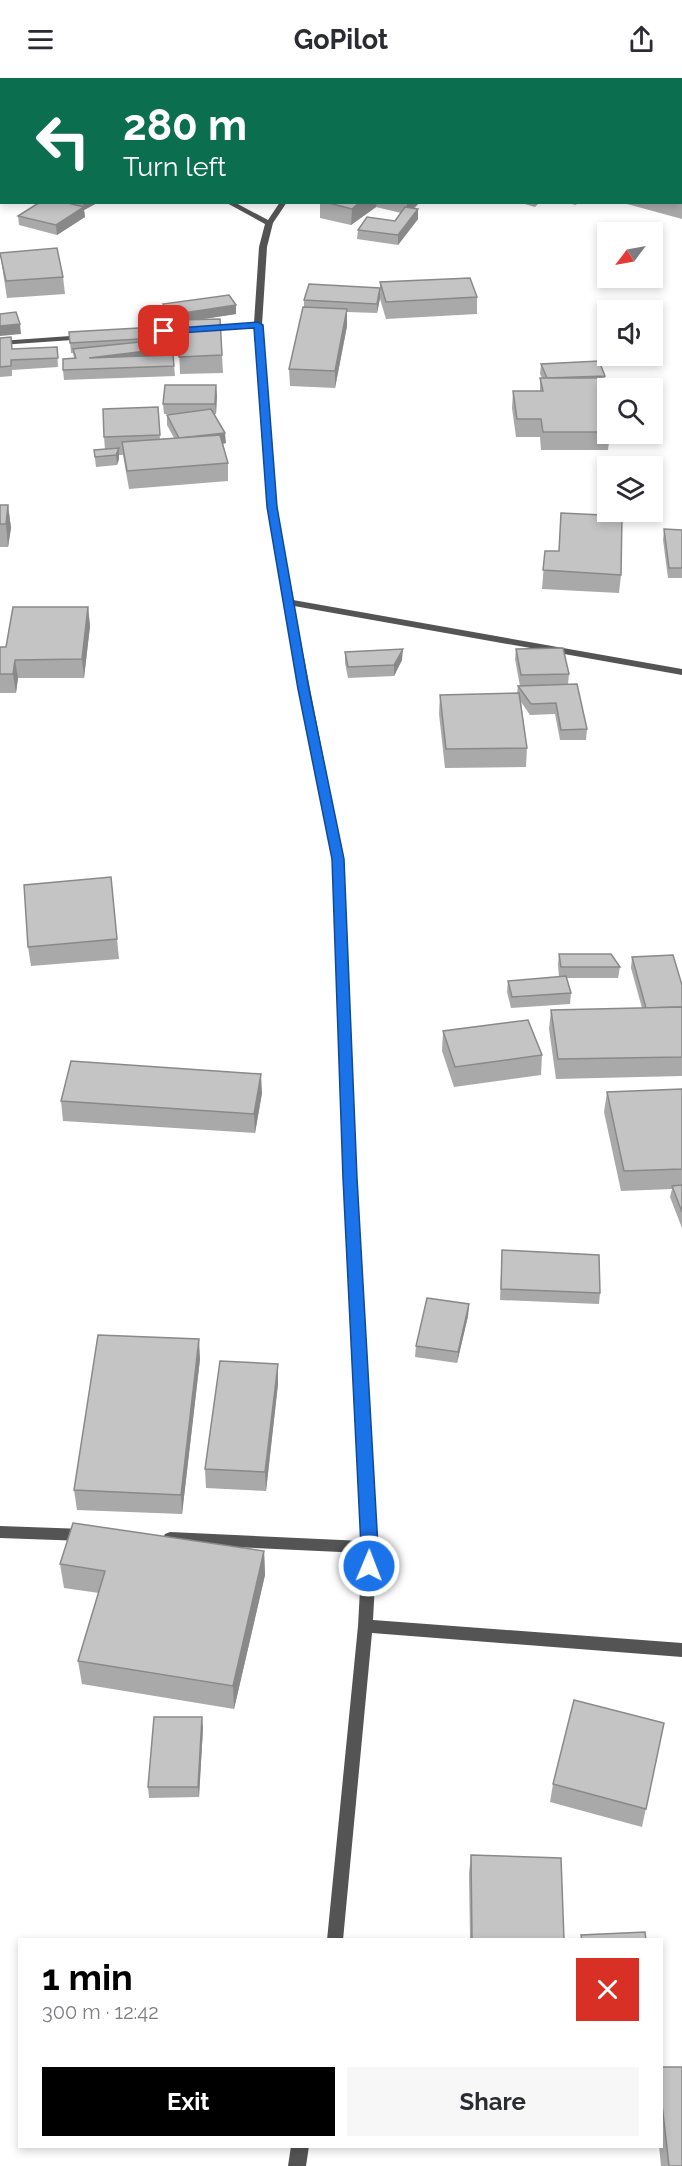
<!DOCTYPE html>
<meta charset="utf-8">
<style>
:root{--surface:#fff;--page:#f7f7f7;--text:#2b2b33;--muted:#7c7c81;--accent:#000}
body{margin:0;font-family:Raleway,sans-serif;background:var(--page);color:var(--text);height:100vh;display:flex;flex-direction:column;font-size:22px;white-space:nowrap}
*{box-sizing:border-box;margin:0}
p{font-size:20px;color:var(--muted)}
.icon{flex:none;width:33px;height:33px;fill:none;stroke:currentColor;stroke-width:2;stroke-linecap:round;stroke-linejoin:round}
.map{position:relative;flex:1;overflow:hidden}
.details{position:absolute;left:18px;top:1860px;width:645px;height:210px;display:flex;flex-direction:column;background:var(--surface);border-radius:0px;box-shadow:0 3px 9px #0003}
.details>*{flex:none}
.banner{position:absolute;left:0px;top:0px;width:682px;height:126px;box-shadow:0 3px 9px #0003;background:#0b6e4f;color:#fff;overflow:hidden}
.needle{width:39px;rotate:238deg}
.fabs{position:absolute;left:597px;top:144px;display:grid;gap:12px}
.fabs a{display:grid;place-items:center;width:66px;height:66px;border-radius:0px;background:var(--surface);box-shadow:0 3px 9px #0003;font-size:30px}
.pin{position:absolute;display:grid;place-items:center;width:51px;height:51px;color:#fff;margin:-26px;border-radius:12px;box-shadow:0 3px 9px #0006}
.me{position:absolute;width:66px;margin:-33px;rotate:1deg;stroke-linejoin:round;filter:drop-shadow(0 0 4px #0008)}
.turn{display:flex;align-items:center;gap:21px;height:126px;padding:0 24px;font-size:27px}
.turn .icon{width:78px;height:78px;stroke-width:2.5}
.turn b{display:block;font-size:42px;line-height:51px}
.round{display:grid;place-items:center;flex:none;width:63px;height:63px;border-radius:0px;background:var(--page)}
.overview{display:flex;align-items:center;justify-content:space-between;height:102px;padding:0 24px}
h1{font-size:36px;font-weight:700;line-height:45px;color:var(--accent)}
.primary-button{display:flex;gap:12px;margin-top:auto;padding:12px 24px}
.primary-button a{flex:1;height:69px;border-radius:0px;background:var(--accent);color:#fff;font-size:24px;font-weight:700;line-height:69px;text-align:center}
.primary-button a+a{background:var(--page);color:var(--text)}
header{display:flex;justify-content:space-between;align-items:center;height:78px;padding:0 24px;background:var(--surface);font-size:27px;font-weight:700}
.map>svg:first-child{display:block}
</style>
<header><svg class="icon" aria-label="menu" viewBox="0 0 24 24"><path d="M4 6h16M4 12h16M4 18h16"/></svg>GoPilot<svg class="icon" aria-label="share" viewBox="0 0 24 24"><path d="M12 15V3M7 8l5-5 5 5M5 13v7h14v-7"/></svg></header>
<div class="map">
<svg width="682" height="2088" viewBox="0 0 682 2088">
<rect width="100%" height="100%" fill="#fff"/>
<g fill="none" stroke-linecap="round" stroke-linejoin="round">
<!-- minor -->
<g fill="#545454" fill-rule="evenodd">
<polygon points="418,0 425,0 417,2"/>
<polygon points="0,54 2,54 2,59 0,58"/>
<polygon points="225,124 234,124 268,142 280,124 287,124 273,145 267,169 262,247 276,429 293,522 682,591 682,597 294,528 343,781 356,1100 377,1469 373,1542 682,1565 682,1579 372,1555 343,1862 327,1862 358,1548 362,1475 170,1466 165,1464 163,1460 165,1456 170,1454 363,1463 344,1100 333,781 299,611 268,429 254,250 158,256 154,254 158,252 254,245 259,169 265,146"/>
<polygon points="84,257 88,259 87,261 0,267 0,263"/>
<polygon points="0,1448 84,1451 89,1453 91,1457 89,1461 84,1463 0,1460"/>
<polygon points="291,2068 309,2068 306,2088 288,2088"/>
</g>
</g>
<!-- wall -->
<g fill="#a9a9a9">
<polygon points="682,102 682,141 627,126 627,124 681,124"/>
<polygon points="40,124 99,124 84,132 85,139 57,157 19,147 18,138"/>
<polygon points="320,124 420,124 414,131 418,141 398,167 357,161 358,152 395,143 401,135 376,129 351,147 320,140"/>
<polygon points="518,124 540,124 535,129"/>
<polygon points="563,124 578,124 576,127"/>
<polygon points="0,175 63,199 65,216 7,220"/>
<polygon points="380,204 477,219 477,236 386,241 380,221"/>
<polygon points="380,210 380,220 377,235 347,234 347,248 335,310 290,308 289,291 304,229 304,222"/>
<polygon points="163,226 236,227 236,236 204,241 220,241 223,295 180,296 178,245 170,246 164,236"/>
<polygon points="69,254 175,259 175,269 171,269 172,277 173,277 175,298 64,302 63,292 74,280 73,275 71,275"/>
<polygon points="0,260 12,271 57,269 58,289 12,292 12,298 0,299"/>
<polygon points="541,286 605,298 604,308 602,308 608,339 608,356 610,356 608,372 541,372 540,359 516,359 512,330 513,313 540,313 540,300 542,300 540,296"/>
<polygon points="217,317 216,336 214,336 226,365 223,366 228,385 228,403 129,411 123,377 119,377 119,381 117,387 96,389 94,372 105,372 104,359 158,329 160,361 174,360 167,347 167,337 172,336 164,336 163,326"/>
<polygon points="0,427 8,427 11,450 8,469 0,469"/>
<polygon points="561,435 621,497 619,515 542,511 545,473 559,473"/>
<polygon points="664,451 682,452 682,500 668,500 663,462"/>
<polygon points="88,529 90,548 84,600 18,600 16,615 0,615 0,569 6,569"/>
<polygon points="516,571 569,596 568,606 587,651 586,662 560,662 555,636 530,637 521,624 527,670 526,689 445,690 439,636 440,617 517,615 518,608 520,608 515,581"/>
<polygon points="345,574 402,582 394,598 348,600 345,585"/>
<polygon points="111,799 119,881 31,888 28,869"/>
<polygon points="559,876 620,889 618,900 566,900 571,915 570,926 511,930 507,914 508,903 559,899 558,887"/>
<polygon points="632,879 682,907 682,998 556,1001 549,951 551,932 642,930 631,890"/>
<polygon points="443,953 542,977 541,997 454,1009 442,973"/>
<polygon points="682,1011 682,1150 670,1119 672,1111 621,1113 604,1034 607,1014"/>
<polygon points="262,1015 255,1055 63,1043 61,1023"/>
<polygon points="502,1172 600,1215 599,1226 500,1222"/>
<polygon points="469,1226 468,1238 457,1285 415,1279 416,1268"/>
<polygon points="200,1281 182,1436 77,1432 74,1412"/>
<polygon points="278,1306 266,1413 206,1410 205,1391"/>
<polygon points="264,1473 265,1497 234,1631 82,1606 78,1583 99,1515 64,1510 60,1486"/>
<polygon points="664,1645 642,1749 550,1724 553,1706"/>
<polygon points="203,1650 199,1719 149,1720 148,1709"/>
<polygon points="471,1777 564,1862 470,1862 469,1795"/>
<polygon points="662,1989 682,2088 661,2088 659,2068 662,2068"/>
</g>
<!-- shaded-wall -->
<g fill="#898989">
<polygon points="83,124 99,124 84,132 85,139 57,157 56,147 84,129"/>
<polygon points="360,124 377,124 376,129 351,147 352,131"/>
<polygon points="407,124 420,124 406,136"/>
<polygon points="418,131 418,141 398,167 398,157"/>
<polygon points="380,210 380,220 377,235 377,226"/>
<polygon points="236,227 236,236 170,246 170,237"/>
<polygon points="347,231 347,248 335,310 335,293"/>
<polygon points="20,246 21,256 0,258 0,248"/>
<polygon points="171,270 172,279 89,280"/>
<polygon points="216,307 217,317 216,336 215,326"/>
<polygon points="225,355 226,365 181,372 180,362"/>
<polygon points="119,370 119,381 117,387 116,377"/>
<polygon points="8,427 11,450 8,469 6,446"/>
<polygon points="88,529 90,548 84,600 82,581"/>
<polygon points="403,571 402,582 394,598 394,587"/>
<polygon points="15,582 18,600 16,615 13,596"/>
<polygon points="261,996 262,1015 255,1055 254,1036"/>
<polygon points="469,1226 468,1238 457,1285 458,1274"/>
<polygon points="199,1261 200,1281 182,1436 181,1417"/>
<polygon points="278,1286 278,1306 266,1413 265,1394"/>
<polygon points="264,1473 265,1497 234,1631 233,1608"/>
<polygon points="202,1639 203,1650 199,1719 198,1709"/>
</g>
<!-- building -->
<g fill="#c4c4c4" stroke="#898989" stroke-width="1.5">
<polygon points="159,0 172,0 176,2 155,1"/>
<polygon points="187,0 204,0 200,2 191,2"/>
<polygon points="545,0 587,0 587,2 544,2"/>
<polygon points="681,102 682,102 682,125 681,124"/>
<polygon points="40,124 64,124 84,129 56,147 18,138"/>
<polygon points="325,124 360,124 352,131"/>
<polygon points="405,129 418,131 398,157 358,152 367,139 395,143"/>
<polygon points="57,170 63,199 6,203 0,175"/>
<polygon points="470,200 477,219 386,224 380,204"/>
<polygon points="309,206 380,210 377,226 304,222"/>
<polygon points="229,217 236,227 170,237 163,226"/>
<polygon points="303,229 347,231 335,293 289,291"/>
<polygon points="16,234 20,246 0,248 0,236"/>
<polygon points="220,241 222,277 179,279 178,242"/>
<polygon points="173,248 175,259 70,265 69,254"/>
<polygon points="11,259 12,271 57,269 58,280 11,282 11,288 0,289 0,260"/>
<polygon points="168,261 171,270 89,280 173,277 174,288 63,292 63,281 76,280 73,271"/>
<polygon points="599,283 605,298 547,300 541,286"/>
<polygon points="540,300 601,300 608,339 608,354 543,354 541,341 517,341 513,313 543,313"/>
<polygon points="165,307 216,307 215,326 163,326"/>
<polygon points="158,329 160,357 104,359 103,331"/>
<polygon points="211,331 225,355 179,360 167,337"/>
<polygon points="220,357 228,385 127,393 122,364"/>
<polygon points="119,370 116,377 95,379 94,372"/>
<polygon points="0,427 8,427 6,446 0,446"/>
<polygon points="561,435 622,438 621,497 543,492 545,473 559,473"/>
<polygon points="664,451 682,452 682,490 669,490"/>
<polygon points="13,529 88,529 82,581 15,582 13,596 0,596 0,569 6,569"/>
<polygon points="563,570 569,596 521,597 516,571"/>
<polygon points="403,571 394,587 348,589 345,574"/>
<polygon points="577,606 587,651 561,652 556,625 531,626 518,608"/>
<polygon points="519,615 527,670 446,671 440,617"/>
<polygon points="111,799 117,861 28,869 24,807"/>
<polygon points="559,876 611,876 620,889 561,889"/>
<polygon points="673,877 682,907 682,929 646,930 632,879"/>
<polygon points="566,898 571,915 512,919 508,903"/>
<polygon points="682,929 682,979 558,981 551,932"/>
<polygon points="528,942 542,977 455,989 443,953"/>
<polygon points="71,983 261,996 254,1036 61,1023"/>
<polygon points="682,1011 682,1091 624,1093 607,1014"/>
<polygon points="682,1107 682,1134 672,1108"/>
<polygon points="502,1172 599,1177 600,1215 501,1211"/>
<polygon points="427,1220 469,1226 458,1274 416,1268"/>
<polygon points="98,1257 199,1261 181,1417 74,1412"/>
<polygon points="220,1283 278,1286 265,1394 205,1391"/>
<polygon points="73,1445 264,1473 233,1608 78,1583 105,1493 60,1486"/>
<polygon points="574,1622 664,1645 646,1731 553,1706"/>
<polygon points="154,1639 202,1639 198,1709 148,1709"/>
<polygon points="471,1777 561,1780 564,1862 472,1862"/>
<polygon points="645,1854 646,1862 582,1862 581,1857"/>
<polygon points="662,1989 682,1989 682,2088 669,2088 662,2026"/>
</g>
<!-- route -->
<polygon fill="#1a73e8" stroke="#114b97" stroke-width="1.5" points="258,244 263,247 277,429 309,611 344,781 357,1100 378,1469 374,1493 369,1495 363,1493 360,1488 361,1469 343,1100 332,781 298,611 267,429 254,250 164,256 160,253 164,251"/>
</svg>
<div class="fabs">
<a><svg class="needle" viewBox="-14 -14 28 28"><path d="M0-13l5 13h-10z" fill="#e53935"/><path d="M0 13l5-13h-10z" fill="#7c7c81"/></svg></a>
<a><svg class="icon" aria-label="sound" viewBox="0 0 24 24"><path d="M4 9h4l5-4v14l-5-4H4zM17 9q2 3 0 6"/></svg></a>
<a><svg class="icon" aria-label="search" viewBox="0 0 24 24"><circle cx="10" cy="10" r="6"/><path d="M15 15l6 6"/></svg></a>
<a><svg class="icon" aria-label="layers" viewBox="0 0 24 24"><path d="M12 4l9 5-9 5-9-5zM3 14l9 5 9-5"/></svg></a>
</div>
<div class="pin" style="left:164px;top:253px;background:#d93025"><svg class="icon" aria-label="arrive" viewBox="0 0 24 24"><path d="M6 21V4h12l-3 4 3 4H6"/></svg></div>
<svg class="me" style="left:369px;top:1488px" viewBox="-20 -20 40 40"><circle r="17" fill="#1a73e8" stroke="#fff" stroke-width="3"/><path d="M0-11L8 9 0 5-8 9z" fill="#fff"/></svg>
<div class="banner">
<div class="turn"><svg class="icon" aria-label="left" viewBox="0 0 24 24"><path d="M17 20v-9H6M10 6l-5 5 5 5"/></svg><div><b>280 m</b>Turn left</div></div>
</div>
<section class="details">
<div class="overview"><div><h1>1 min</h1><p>300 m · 12:42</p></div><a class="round" style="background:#d93025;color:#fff"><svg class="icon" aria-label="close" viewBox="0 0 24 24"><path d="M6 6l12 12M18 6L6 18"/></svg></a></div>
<div class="primary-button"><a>Exit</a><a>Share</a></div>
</section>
</div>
